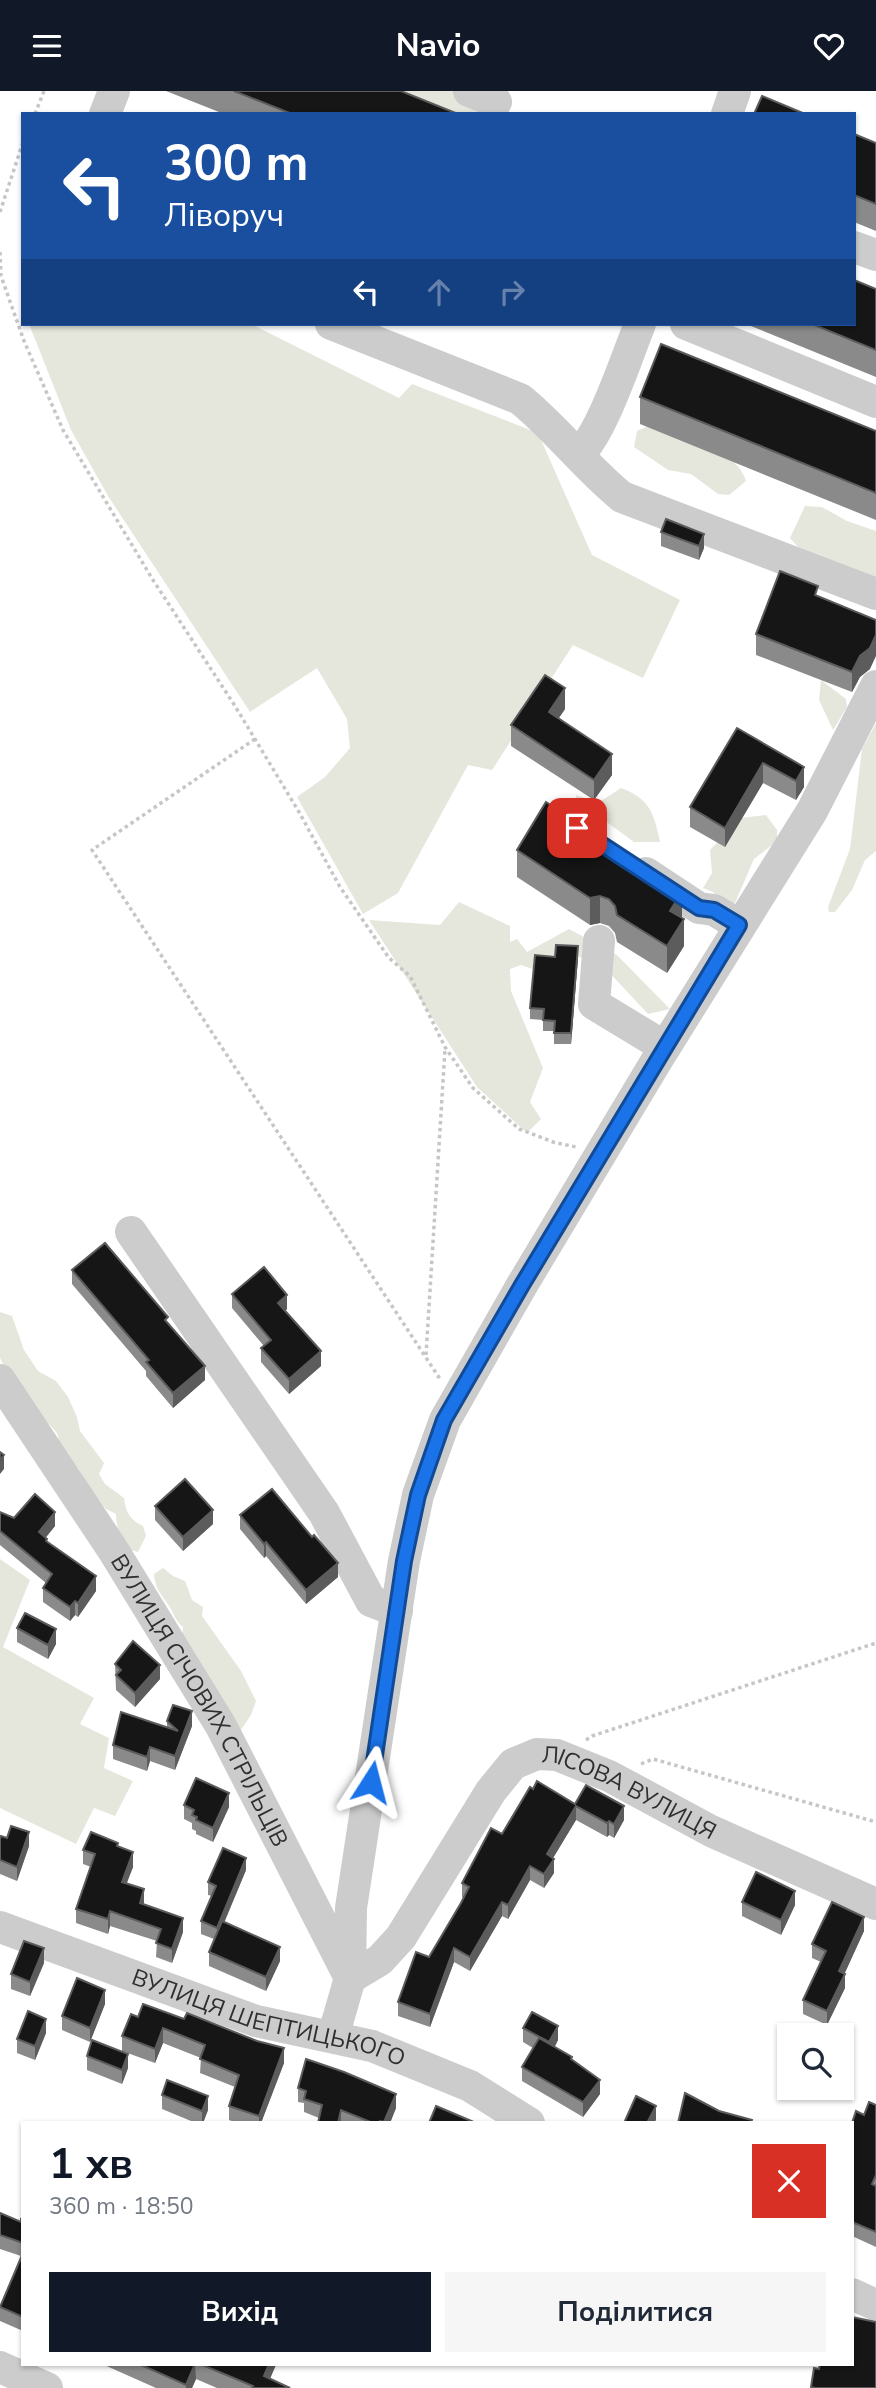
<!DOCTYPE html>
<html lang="uk">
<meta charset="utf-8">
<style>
:root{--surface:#fff;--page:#f6f6f7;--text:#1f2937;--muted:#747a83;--accent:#111827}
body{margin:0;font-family:"Nunito Sans",sans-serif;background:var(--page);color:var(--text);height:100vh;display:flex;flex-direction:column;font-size:26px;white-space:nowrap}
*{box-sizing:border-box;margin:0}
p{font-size:23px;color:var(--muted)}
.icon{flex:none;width:38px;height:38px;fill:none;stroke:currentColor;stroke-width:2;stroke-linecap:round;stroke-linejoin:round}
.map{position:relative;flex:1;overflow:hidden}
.details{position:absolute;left:21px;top:2030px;width:833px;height:245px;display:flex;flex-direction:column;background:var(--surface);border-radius:0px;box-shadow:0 2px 5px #0004}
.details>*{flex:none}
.hud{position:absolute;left:21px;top:21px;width:835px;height:214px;border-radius:0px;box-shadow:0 2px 5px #0004;background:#1a4fa0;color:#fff;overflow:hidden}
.fabs{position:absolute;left:777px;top:1932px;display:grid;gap:14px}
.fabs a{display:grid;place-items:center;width:77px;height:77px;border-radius:0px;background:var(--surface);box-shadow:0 2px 5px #0004;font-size:35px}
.pin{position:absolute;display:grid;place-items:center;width:60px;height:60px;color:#fff;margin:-30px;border-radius:14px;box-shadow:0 4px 10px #0006}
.me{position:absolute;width:77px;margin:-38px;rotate:9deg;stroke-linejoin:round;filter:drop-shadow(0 0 5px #0008)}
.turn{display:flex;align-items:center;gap:24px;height:147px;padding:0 28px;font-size:32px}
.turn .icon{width:91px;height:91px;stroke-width:2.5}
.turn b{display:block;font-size:49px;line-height:60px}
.lanes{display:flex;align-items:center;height:66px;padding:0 28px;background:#0003;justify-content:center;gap:35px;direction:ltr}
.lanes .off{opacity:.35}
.round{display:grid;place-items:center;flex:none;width:74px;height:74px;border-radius:0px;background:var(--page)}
.headline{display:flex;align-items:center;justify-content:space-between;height:119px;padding:0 28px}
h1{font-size:42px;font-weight:700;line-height:52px;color:var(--accent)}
.primary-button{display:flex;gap:14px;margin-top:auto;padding:14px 28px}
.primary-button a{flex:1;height:80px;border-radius:0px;background:var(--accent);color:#fff;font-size:28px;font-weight:700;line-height:80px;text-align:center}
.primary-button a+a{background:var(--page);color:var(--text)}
header{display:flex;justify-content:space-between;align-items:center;height:91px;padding:0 28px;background:var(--accent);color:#fff;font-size:32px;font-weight:700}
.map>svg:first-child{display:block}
</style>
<header><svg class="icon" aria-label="menu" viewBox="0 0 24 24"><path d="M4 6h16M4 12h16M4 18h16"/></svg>Navio<svg class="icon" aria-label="heart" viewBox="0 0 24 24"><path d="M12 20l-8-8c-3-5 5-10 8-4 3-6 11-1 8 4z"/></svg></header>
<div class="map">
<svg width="876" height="2297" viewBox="0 0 876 2297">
<rect width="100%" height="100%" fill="#fff"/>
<!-- green -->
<g fill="#e6e7dc">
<polygon points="322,0 503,0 476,23 414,23"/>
<polygon points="29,233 251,233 399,307 412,293 538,342 592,464 680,509 643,587 573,554 492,679 468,674 398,802 363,823 297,706 325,686 350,657 347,628 317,577 250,621 108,405 71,339"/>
<path d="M655,332C684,345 737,358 746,390L729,404L718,403L691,383L668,379L634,356L637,340Z"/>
<polygon points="805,415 822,416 847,430 876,440 876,498 798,456 790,447"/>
<polygon points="821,589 846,608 847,616 833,639 819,609"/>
<polygon points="876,632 876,760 865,769 852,799 835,821 829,821 828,816 850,758 862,658"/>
<path d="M621,697C650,708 654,722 660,751H634L604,729L577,719L576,704L598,712Z"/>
<polygon points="766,724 777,739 777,750 754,768 735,812 723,813 713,801 703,797 712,782 710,759 740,727"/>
<polygon points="459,811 510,835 510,851 517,848 527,861 569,838 617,864 670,918 648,923 605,877 568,861 556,865 538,880 521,874 510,878 511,900 543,977 530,1011 541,1028 527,1042 477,996 369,829 440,834"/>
<path d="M0,1221L12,1225L24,1259L38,1280L56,1290L68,1306L77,1326L80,1340L104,1372L99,1383L105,1393L124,1407C126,1421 129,1428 143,1435L146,1445L138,1461L130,1459C121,1447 116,1438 116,1423L106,1418L90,1401L79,1378L63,1364L57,1342L29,1311L26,1300L5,1277L0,1267Z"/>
<polygon points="0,1468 30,1489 3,1556 94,1607 80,1633 109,1647 104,1677 133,1690 115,1725 94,1717 76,1753 0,1717"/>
<path d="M163,1477L173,1485L185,1490L192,1509L203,1516L202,1525L241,1580L256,1610L251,1624L240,1640L182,1545L183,1536C176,1530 175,1526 171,1518C163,1505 155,1499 154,1483Z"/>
</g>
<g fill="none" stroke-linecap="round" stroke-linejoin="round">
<!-- path -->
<g stroke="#c6c6c6" stroke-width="3.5" stroke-dasharray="3.5 3.5" stroke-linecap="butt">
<polyline points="35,23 44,0"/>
<polyline points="0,121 23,51"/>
<polyline points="0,161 1,185 24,250 63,339 153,489 235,615 299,721 340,796 389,867 410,885 445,956 473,997 519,1038 553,1051 576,1056"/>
<polyline points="255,648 92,759 440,1288"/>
<polyline points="426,1264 445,958"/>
<polyline points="586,1649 592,1645 876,1552"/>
<polyline points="641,1673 653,1668 876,1731"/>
</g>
<!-- minor -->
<g stroke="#ccc" stroke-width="32">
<polyline points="469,0 496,11"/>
<polyline points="105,23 114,0"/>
<polyline points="727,23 735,0"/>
<polyline points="854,156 876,164"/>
<path d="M331,233L520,308C557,338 585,376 622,406L876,503"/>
<polyline points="686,233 876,311"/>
<path d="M578,364C602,343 627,265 640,233"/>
<polyline points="646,782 699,817 714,819 739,834"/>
<polyline points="599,850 594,913 665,956"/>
<polyline points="131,1141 324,1422 371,1510 397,1520"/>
<path id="s1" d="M0,1289L113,1459L221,1635L350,1887L333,1946"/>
<path id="s2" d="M0,1836L256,1930L372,1955L470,1995L529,2032"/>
<polyline points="350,1887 351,1817 404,1470 418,1404 445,1329 522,1194 657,969 812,720 876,595"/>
<path id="s3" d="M350,1887L380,1869L401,1846L491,1700L513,1673L537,1663L557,1664L609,1685L711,1740L876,1813"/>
<polyline points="852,2203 876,2214"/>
<polyline points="0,2276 47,2297"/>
</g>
</g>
<!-- wall -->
<g fill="#8a8a8a">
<polygon points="166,0 401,0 458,23 224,23"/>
<polygon points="854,43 876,52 876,140 854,131"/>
<polygon points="876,198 876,286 746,233 854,233"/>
<polygon points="640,306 876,340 876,429 640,333"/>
<polygon points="661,441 704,457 699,469 661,455"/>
<polygon points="818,505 870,578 860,586 852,601 756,564 756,543"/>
<polygon points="565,618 559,627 612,684 594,709 511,655 511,634"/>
<polygon points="737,637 804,696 796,709 763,692 725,756 690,736 690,716"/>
<polygon points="517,759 682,827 684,855 667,882 617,851 615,842 609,835 600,832 590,834 517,786"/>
<polygon points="555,866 578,866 571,953 554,953 554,940 543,940 543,929 530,928 530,917"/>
<polygon points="72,1179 205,1289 173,1317 146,1285 146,1280 72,1193"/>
<polygon points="232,1203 287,1218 285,1220 321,1275 289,1303 261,1271 261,1257 264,1255 232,1217"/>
<polygon points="155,1415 213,1433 183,1460 155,1429"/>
<polygon points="0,1421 14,1427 55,1435 46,1446 47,1452 96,1500 78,1526 75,1524 70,1530 43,1511 43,1497 46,1492 0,1454"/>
<polygon points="240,1424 338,1486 306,1513 266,1465 264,1467 240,1438"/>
<polygon points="17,1537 56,1553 48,1568 17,1551"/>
<polygon points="115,1573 160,1588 135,1616 116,1599"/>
<polygon points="167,1630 192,1635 175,1679 150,1670 147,1680 113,1668 113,1654 167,1636"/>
<polygon points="533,1698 624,1729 614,1747 609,1744 607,1746 576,1729 553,1767 554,1782 544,1797 530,1789 508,1828 502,1825 470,1880 454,1871 430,1936 398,1925 398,1911 429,1866 463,1807 462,1806 462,1792 502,1743"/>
<polygon points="184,1714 229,1716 213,1751 196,1743 196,1740 192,1738 192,1732 184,1728"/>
<polygon points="0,1748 29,1755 17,1790 0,1783"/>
<polygon points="118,1756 133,1776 126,1792 144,1813 183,1841 172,1872 156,1866 157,1850 110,1835 108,1843 76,1832 76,1818 91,1776 83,1773 83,1759"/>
<polygon points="246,1779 224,1831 280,1870 266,1900 209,1875 209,1861 214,1848 201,1843 201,1830 212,1805 208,1804 208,1791"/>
<polygon points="742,1811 795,1814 781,1844 742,1825"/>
<polygon points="864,1840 844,1883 845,1897 827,1934 803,1923 803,1909 821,1871 812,1867 812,1853"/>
<polygon points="44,1872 30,1905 11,1898 11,1883"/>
<polygon points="105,1913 90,1951 62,1939 62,1925"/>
<polygon points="138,1926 284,1972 261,2032 237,2032 229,2029 229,2015 235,1996 200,1982 201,1967 163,1952 155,1972 122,1960 122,1945"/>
<polygon points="523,1937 558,1949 555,1956 572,1969 600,2003 583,2026 522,1990 522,1976 533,1957 523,1951"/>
<polygon points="46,1942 35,1969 17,1962 17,1948"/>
<polygon points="87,1965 128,1977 122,1993 87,1979"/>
<polygon points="298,1997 396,2017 390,2032 318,2032 319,2027 304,2021 304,2012 298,2011"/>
<polygon points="162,2004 208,2019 203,2032 196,2032 162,2018"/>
<polygon points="876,2014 876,2156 852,2145 852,2032 864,2024"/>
<polygon points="0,2122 21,2131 23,2129 23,2240 0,2230 0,2215 21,2165 0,2158"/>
<polygon points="102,2273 276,2273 270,2287 290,2297 217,2297 196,2288 192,2297 156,2297"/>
</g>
<!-- shaded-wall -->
<g fill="#5c5c5c">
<polygon points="704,443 704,457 699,469 699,455"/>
<polygon points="876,544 876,565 870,578 860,586 852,601 852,581 860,565"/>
<polygon points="565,597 565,618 549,641 549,621"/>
<polygon points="612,663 612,684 594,709 594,689"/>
<polygon points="763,672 763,692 725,756 725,737"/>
<polygon points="804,676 804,696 796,709 796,690"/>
<polygon points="682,801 682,828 670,820"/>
<polygon points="600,805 600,832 590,834 590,807"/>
<polygon points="684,828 684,855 667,882 667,855"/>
<polygon points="578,855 578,866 571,953 571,942"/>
<polygon points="287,1204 287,1218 278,1226 278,1212"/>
<polygon points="321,1260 321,1275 289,1303 289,1288"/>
<polygon points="205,1275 205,1289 173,1317 173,1302"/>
<polygon points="4,1364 4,1378 0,1383 0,1369"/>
<polygon points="213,1419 213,1433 183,1460 183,1446"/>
<polygon points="55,1421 55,1435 39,1455 39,1441"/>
<polygon points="266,1451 266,1465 264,1467 264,1453"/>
<polygon points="338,1472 338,1486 306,1513 306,1499"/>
<polygon points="96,1485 96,1500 78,1526 78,1512"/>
<polygon points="75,1510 75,1524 70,1530 70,1516"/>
<polygon points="56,1538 56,1553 48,1568 48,1554"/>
<polygon points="160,1574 160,1588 135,1616 135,1602"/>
<polygon points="192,1620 192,1635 175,1679 175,1665"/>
<polygon points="150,1656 150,1670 147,1680 147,1666"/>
<polygon points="229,1702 229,1716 213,1751 213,1737"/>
<polygon points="576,1715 576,1729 547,1777 547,1763"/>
<polygon points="624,1715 624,1729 614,1747 614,1733"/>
<polygon points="609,1730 609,1744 607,1746 607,1732"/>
<polygon points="29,1741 29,1755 17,1790 17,1776"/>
<polygon points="133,1761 133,1776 122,1805 122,1791"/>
<polygon points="246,1767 246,1779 217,1849 217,1837"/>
<polygon points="554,1768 554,1782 544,1797 544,1783"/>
<polygon points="530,1775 530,1789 508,1828 508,1814"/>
<polygon points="144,1798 144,1812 140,1826 140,1812"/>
<polygon points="795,1800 795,1814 781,1844 781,1829"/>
<polygon points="502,1811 502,1825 470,1880 470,1866"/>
<polygon points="110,1820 110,1835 108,1843 108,1828"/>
<polygon points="864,1826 864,1840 839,1895 839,1880"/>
<polygon points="183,1827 183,1841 172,1872 172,1858"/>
<polygon points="280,1856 280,1870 266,1900 266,1886"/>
<polygon points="44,1857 44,1872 30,1905 30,1891"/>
<polygon points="454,1857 454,1871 430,1936 430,1923"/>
<polygon points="845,1883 845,1897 827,1934 827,1920"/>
<polygon points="105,1899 105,1913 90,1951 90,1937"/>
<polygon points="46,1928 46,1942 35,1969 35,1955"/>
<polygon points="558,1935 558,1949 549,1965 549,1951"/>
<polygon points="163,1937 163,1952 155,1972 155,1958"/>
<polygon points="284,1957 284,1972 261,2032 259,2032 259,2025"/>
<polygon points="128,1963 128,1977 122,1993 122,1979"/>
<polygon points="600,1989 600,2003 583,2026 583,2011"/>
<polygon points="396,2003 396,2017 390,2032 384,2031"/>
<polygon points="208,2005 208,2019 203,2032 202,2032 202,2020"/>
<polygon points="656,2015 656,2029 654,2032 647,2032"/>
<polygon points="341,2019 341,2032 338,2032"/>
<polygon points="195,2273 196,2288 192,2297 186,2297 186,2294"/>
<polygon points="269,2273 276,2273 276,2274 266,2297 264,2285"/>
</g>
<!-- building -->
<g fill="#161616" stroke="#5c5c5c" stroke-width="2">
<polygon points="234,0 401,0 458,23 292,23"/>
<polygon points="762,5 805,23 754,23"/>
<polygon points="854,43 876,52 876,113 854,104"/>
<polygon points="854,189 876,198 876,259 812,233 854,233"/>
<polygon points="661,253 876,340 876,402 640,306"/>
<polygon points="666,428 704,443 699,455 661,441"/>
<polygon points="780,480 818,495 815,504 876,529 876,544 870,557 860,565 852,581 756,543"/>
<polygon points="545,584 565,597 549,621 612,663 594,689 511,634"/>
<polygon points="737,637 804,676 796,690 763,672 725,737 690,716"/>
<polygon points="546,711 682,801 670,820 684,828 667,855 617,824 615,815 609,808 600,805 590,807 517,759"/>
<polygon points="556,854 578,855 571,942 554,942 555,930 543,929 544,918 530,917 535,864 555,866"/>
<polygon points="105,1152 168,1226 165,1229 205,1275 173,1302 146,1271 149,1269 72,1179"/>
<polygon points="264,1176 287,1204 278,1212 321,1260 289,1288 261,1257 271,1249 232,1203"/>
<polygon points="0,1361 4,1364 0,1369"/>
<polygon points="185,1388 213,1419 183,1446 155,1415"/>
<polygon points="272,1398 312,1446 314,1444 338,1472 306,1499 266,1451 264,1453 240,1424"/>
<polygon points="35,1403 55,1421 39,1441 47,1448 46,1450 96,1485 78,1512 75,1510 70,1516 43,1497 52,1483 0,1440 0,1421 14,1427"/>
<polygon points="25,1522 56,1538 48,1554 17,1537"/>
<polygon points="133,1550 160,1574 135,1602 116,1584 121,1579 115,1573"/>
<polygon points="173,1614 192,1620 175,1665 150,1656 147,1666 113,1654 121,1621 178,1640 167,1630"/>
<polygon points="196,1687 229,1702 213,1737 196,1729 197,1726 192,1724 194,1719 184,1714"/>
<polygon points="537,1690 575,1713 586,1694 624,1715 614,1733 609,1730 607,1732 576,1715 547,1763 554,1768 544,1783 530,1775 508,1814 502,1811 470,1866 454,1857 430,1923 398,1911 416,1861 429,1866 461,1812 469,1796 462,1792 491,1737 502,1743 530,1696 533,1698"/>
<polygon points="11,1735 29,1741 17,1776 0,1769 0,1748 1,1745 7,1747"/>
<polygon points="91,1741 118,1752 117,1755 133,1761 122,1791 144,1798 140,1812 183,1827 172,1858 156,1852 161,1838 110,1820 108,1828 76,1818 95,1763 83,1759"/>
<polygon points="223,1757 246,1767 217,1837 201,1830 216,1795 208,1791"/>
<polygon points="756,1781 795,1800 781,1829 742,1811"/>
<polygon points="832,1811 864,1826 839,1880 845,1883 827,1920 803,1909 826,1860 812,1853"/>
<polygon points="222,1830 280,1856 266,1886 209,1861"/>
<polygon points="24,1850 44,1857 30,1891 11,1883"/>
<polygon points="77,1887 105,1899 90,1937 62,1925"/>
<polygon points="143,1913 184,1928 187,1922 257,1950 284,1957 259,2025 229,2015 239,1984 200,1968 205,1954 163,1937 155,1958 122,1945 131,1923 138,1926"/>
<polygon points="28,1920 46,1928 35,1955 17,1948"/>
<polygon points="532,1921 558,1935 549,1951 523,1937"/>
<polygon points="539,1947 572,1966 571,1968 600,1989 583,2011 522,1976"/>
<polygon points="92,1949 128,1963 122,1979 87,1965"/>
<polygon points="306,1968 344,1981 396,2003 384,2031 380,2030 379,2032 373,2032 341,2019 338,2032 318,2032 322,2014 304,2008 306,2000 298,1997"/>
<polygon points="167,1989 208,2005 202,2020 162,2004"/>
<polygon points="685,2002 719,2020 752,2029 751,2032 678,2032"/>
<polygon points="636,2005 656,2015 647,2032 624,2032"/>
<polygon points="869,2011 876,2014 876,2084 872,2093 876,2095 876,2141 852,2131 852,2032 856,2020 864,2024"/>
<polygon points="436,2015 476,2032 429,2032"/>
<polygon points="0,2122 21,2131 21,2128 23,2129 23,2152 0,2144"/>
<polygon points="23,2162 23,2226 0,2216"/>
<polygon points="852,2226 876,2231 876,2297 815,2297 811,2296 814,2277 819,2278 820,2273 852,2273"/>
<polygon points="139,2273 195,2273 186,2294"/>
<polygon points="200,2273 269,2273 264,2285 290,2297 252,2297 253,2295"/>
</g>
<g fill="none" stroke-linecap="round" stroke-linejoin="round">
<defs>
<polyline id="route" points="371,1691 404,1470 418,1404 444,1329 522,1194 739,834 714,819 699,817 577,737"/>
</defs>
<!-- route casing -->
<use href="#route" stroke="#114b97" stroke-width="18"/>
<!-- route -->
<use href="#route" stroke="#1a73e8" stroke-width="12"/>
</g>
<g text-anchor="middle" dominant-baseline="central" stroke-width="7" stroke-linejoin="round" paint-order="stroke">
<!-- street labels -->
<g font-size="23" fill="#2f2f2f" stroke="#fff">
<text stroke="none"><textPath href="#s1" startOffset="378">ВУЛИЦЯ СІЧОВИХ СТРІЛЬЦІВ</textPath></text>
<text stroke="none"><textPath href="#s3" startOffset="399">ЛІСОВА ВУЛИЦЯ</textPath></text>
<text stroke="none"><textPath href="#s2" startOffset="284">ВУЛИЦЯ ШЕПТИЦЬКОГО</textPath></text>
</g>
</g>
</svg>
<div class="fabs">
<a><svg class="icon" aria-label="search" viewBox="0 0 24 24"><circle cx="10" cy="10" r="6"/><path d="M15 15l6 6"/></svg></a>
</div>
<div class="pin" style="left:577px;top:737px;background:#d93025"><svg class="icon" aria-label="arrive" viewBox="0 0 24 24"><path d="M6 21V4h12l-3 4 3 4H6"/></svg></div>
<svg class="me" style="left:371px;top:1691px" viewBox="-20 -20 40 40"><path d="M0-17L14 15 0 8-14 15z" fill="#1a73e8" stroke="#fff" stroke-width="4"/></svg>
<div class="hud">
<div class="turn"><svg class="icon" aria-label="left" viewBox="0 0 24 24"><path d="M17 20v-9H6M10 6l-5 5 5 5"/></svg><div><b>300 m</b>Ліворуч</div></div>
<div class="lanes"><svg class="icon" aria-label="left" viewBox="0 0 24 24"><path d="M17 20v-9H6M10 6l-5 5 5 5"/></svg><svg class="icon off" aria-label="ahead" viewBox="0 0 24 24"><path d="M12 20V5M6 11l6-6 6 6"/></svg><svg class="icon off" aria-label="right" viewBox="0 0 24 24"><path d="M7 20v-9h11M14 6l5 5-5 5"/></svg></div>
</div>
<section class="details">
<div class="headline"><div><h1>1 хв</h1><p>360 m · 18:50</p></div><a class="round" style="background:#d93025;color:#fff"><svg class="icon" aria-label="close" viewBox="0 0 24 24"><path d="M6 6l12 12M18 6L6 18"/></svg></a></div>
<div class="primary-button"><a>Вихід</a><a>Поділитися</a></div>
</section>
</div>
